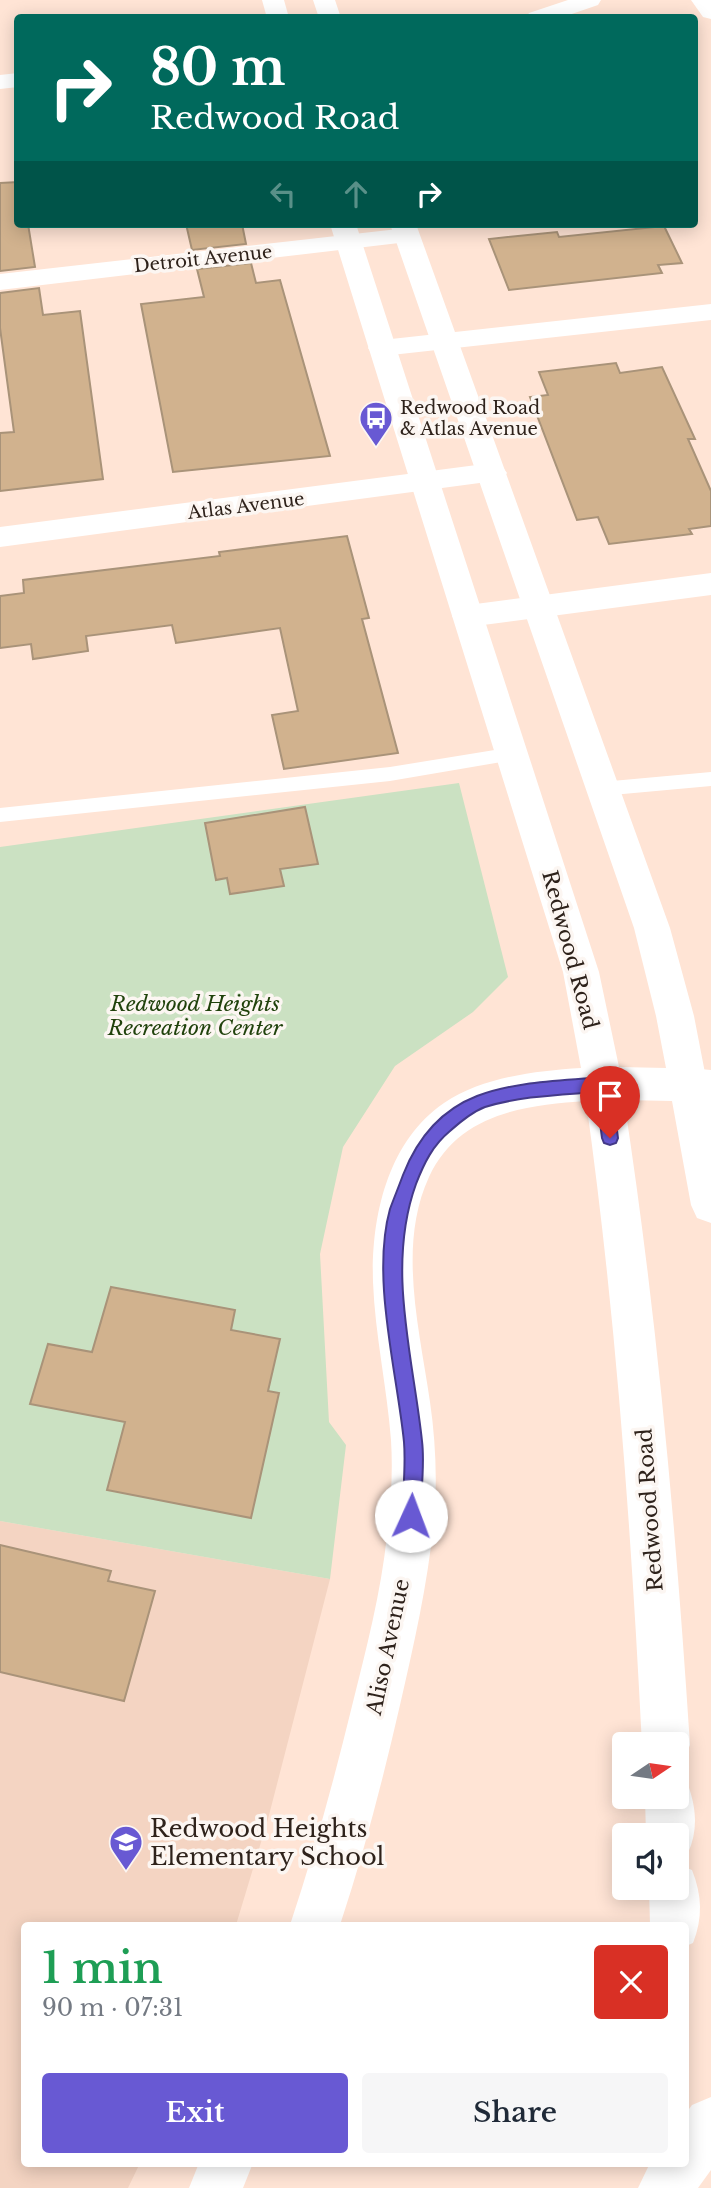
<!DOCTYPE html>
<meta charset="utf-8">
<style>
:root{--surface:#fff;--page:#f6f6f7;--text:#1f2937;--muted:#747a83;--accent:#6859d3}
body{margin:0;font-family:"Libre Baskerville",serif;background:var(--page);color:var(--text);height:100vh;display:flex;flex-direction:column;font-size:26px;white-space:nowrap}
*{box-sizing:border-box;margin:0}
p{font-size:23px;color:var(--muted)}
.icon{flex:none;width:38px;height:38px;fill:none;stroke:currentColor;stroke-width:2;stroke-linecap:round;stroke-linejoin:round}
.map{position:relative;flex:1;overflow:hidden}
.drawer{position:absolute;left:21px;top:1922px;width:668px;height:245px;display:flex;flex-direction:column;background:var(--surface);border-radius:7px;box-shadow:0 4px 18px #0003}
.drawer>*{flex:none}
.hud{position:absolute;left:14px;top:14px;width:684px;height:214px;border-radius:7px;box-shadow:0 4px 18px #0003;background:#00695c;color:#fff;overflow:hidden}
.needle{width:46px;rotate:77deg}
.fabs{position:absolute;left:612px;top:1732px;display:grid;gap:14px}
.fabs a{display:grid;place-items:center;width:77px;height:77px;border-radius:7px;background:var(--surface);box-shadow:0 4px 18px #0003;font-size:35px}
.pin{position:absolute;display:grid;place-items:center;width:60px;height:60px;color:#fff;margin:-72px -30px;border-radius:50% 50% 50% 0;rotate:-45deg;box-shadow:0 0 7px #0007}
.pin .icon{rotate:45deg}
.me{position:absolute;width:77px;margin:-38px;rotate:2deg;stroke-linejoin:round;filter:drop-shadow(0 0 5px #0008)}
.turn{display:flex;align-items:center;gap:24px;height:147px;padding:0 21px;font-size:32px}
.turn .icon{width:91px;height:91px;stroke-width:2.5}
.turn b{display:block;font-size:49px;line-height:60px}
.lanes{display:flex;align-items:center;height:66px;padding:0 21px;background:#0003;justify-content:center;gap:35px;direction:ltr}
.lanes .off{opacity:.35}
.round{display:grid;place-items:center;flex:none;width:74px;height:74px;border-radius:7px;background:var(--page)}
.overview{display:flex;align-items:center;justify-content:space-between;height:119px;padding:0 21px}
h1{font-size:42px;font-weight:600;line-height:52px;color:#1e9e55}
.button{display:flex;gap:14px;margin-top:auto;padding:14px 21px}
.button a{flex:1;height:80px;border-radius:7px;background:var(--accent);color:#fff;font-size:28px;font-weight:600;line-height:80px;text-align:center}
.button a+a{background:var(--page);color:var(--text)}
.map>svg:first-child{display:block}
</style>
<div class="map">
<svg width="711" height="2188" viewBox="0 0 711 2188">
<rect width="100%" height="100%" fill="#ffe4d5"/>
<!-- built -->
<polygon fill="#f4d4c2" points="0,1521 330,1579 268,1819 236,1925 24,1925 24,2163 140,2163 128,2188 0,2188"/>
<!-- green -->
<polygon fill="#cbe1c2" points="459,783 508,977 473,1012 395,1066 343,1147 320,1254 329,1422 346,1445 330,1579 0,1521 0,847"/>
<!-- building -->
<g fill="#d1b28e" stroke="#a99379" stroke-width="2">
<polygon points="18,182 18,224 28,224 35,267 0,271 0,183"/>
<polygon points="186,224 242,224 246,244 192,250"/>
<polygon points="664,226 682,263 658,265 662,273 509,290 489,239 557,232 559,237"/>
<polygon points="251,263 256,283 280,280 330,456 173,472 141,304 204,297 197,269"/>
<polygon points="39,288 43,315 80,311 103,479 0,491 0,433 14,432 0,328 0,293"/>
<polygon points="616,363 620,373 662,367 695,439 688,439 711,491 711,526 689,529 692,534 609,544 598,517 577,520 530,397 548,395 539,372"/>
<polygon points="347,536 369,618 362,619 398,753 284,769 272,715 298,711 280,628 176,643 172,625 86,636 88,651 33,659 31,644 0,648 0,596 24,593 23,580 220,556 219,552"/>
<polygon points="305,807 318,864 280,869 284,886 230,894 227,878 216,880 205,823"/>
<polygon points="111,1287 235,1310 231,1330 280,1339 268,1391 279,1393 251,1518 107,1490 125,1422 30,1404 48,1344 92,1352"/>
<polygon points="0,1545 111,1571 108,1581 155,1591 124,1701 0,1672"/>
</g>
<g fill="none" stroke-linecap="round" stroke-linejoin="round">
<!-- service -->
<g fill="#fff" fill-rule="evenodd">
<polygon points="513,747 519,749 522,754 519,759 390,781 0,822 0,808 390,767"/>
<polygon points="711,772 711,786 601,796 594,794 592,789 594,784 601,782"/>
</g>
<!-- minor -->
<g fill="#fff" fill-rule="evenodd">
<polygon points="691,0 711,0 711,19 703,17"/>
<polygon points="18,73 18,87 0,89 0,75"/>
<polygon points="407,228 416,231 420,236 416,241 0,290 0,274"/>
<polygon points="711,304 711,320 382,356 372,354 368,348 372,342 382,340"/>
<polygon points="492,463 502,466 507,473 502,480 0,547 0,527"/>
<polygon points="711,573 711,595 468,627 457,624 452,616 457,608 468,605"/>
</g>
<!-- tertiary -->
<polygon fill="#fff" fill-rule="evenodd" points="568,0 601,0 598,5 560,18 526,18 529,13"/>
<!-- secondary -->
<g fill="#fff" fill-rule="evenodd">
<polygon points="262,0 284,0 289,18 267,18"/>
<polygon points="313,0 335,0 341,18 319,18"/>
<path d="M330,224H356L599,972L619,1067L666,1068L656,1016L634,928L390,224H416L670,928L694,1016L711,1104V1223L697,1218L691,1205L672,1101L624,1100C657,1314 676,1529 690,1745L683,1762L677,1764V1745H642C631,1529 616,1315 586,1101C524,1105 458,1114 429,1177C397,1246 420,1331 430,1402C435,1436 437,1472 435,1507C430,1574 415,1640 400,1705C383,1779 364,1853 340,1925H290C314,1853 334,1780 352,1706C366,1650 381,1593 387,1535C391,1504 393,1472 391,1440C387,1387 375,1335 373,1282C371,1218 387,1142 444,1103C483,1077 535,1071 581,1068L563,972Z"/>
<path d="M677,1776L686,1780C696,1804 699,1829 688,1853L677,1858V1836H646L645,1797H677Z"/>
<path d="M677,1864L692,1870C702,1895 703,1918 693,1943L686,1946V1925H650L649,1888H677Z"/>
<polygon points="199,2163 253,2163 243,2188 189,2188"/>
</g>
<!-- motorway -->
<g fill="#fff" fill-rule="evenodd">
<polygon points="689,1068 711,1070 711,1104 689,1102 675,1097 670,1085 675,1073"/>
<polygon points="711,2097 711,2170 698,2188 638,2188 650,2163 686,2163 686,2113 692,2105"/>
</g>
</g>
<!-- route -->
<path fill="#6859d3" stroke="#443a89" stroke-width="2" d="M603,1077L608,1079L611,1084L618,1138L616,1143L610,1145L604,1143L602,1138L596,1092C559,1095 521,1096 485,1107C472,1112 460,1122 450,1131C433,1145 424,1163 416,1184C386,1267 413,1356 422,1441C425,1465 421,1492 420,1516L417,1522L411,1525L404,1522L402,1516C403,1492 406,1466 404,1442C397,1372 371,1277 390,1209C394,1198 399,1186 403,1175C417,1139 441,1110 477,1096C516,1081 562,1081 603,1077Z"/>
<!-- icons -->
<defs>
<symbol id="bus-pin" viewBox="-11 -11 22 30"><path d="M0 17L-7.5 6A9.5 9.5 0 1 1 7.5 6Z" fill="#6859d3" stroke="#fcf6f2"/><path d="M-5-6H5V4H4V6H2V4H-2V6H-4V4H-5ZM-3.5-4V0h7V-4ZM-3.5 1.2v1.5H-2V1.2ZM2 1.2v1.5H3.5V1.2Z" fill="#fff"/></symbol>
<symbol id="school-pin" viewBox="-11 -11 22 30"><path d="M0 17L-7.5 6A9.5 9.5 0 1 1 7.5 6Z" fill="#6859d3" stroke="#fcf6f2"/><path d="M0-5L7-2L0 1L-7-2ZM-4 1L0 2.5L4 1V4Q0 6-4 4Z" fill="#fff"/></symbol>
</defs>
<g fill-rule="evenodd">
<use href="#bus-pin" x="357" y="399" width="38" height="52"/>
<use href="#school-pin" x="107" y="1823" width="38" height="52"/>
</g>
<g text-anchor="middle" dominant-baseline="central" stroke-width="7" stroke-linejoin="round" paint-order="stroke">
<!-- far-street labels -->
<g font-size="18" fill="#2e221b" stroke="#fcf6f2">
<text transform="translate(203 259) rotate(-6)">Detroit Avenue</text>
<text transform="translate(246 506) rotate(-7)">Atlas Avenue</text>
</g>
<!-- far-poi labels -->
<g font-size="18" fill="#2e221b" stroke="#fcf6f2" text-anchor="start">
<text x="400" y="408">Redwood Road<tspan x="400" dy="21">&amp; Atlas Avenue</tspan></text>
</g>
<!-- street labels -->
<g font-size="21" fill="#2e221b" stroke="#fcf6f2">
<text transform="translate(570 950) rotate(75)">Redwood Road</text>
<text transform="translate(650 1510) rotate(-94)">Redwood Road</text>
<text transform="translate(388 1647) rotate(-78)">Aliso Avenue</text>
</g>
<!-- park labels -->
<g font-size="21" font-style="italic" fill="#20420c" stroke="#fcf6f2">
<text x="195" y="1004">Redwood Heights<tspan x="195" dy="24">Recreation Center</tspan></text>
</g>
<!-- near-poi labels -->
<g font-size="24" fill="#2e221b" stroke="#fcf6f2" text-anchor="start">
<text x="150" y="1828">Redwood Heights<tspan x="150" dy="28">Elementary School</tspan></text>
</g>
</g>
</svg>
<div class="fabs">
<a><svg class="needle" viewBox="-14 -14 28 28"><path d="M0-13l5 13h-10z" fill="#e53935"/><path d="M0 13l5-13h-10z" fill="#747a83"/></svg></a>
<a><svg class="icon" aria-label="sound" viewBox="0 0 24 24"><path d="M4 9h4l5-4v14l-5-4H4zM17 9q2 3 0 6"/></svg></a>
</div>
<div class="pin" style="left:610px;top:1138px;background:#d93025"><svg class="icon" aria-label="arrive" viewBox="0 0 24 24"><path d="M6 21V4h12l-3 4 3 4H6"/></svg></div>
<svg class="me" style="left:411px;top:1516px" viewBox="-20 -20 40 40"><circle r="19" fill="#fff"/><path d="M0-13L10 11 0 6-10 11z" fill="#6859d3"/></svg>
<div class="hud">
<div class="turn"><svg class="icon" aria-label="right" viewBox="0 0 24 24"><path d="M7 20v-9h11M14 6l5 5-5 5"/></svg><div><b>80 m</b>Redwood Road</div></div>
<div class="lanes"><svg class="icon off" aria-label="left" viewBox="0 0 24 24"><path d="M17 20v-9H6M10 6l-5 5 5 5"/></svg><svg class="icon off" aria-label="ahead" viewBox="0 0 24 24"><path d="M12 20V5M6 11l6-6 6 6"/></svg><svg class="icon" aria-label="right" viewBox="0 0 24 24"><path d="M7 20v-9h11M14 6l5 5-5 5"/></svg></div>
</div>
<section class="drawer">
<div class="overview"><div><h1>1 min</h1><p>90 m · 07:31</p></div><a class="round" style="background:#d93025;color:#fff"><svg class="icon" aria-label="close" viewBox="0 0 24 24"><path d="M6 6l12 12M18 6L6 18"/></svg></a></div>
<div class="button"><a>Exit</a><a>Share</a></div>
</section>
</div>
